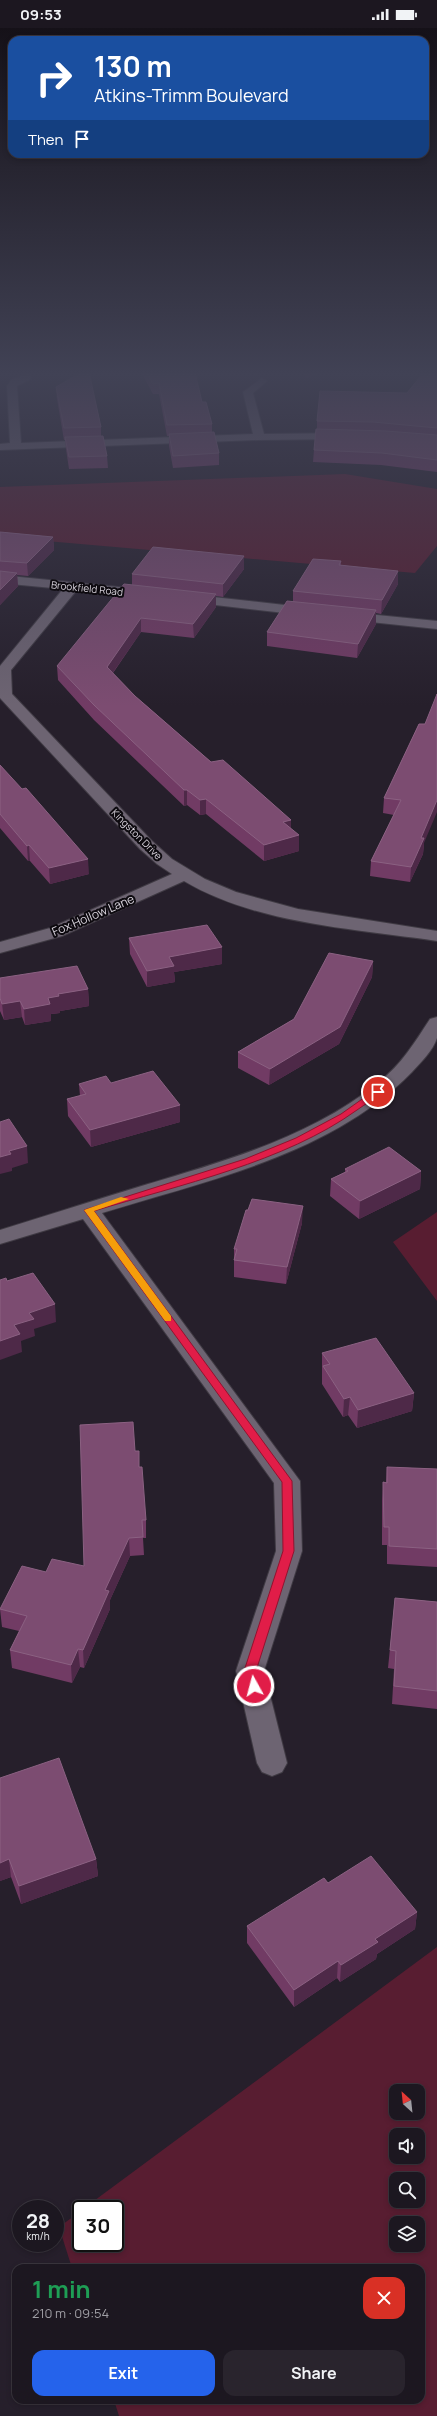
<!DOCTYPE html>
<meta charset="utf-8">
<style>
:root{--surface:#1c1720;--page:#29242d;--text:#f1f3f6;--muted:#a09fa5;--line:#3a363e;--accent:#2563eb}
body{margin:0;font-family:Manrope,sans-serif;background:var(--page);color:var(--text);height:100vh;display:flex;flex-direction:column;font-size:15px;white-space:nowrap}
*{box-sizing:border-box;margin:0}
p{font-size:13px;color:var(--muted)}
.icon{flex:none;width:22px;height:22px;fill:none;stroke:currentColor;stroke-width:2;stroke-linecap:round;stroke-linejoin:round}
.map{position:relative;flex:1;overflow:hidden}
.panel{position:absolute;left:12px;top:2236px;width:413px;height:140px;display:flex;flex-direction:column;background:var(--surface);border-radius:12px;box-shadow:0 2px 6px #0003,0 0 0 1px var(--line)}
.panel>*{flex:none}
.hud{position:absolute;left:8px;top:8px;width:421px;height:122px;border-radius:12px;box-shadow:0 2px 6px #0003,0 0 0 1px var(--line);background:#1a4fa0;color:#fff;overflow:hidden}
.needle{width:26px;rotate:333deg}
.fabs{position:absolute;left:389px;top:2056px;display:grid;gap:8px}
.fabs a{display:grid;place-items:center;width:36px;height:36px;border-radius:8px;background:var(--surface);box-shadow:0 2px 6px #0003,0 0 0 1px var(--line);font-size:20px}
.speed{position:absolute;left:12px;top:2172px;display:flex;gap:8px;font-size:20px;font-weight:700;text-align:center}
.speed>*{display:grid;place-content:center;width:52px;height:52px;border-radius:50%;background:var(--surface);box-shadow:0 2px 6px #0003,0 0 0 1px var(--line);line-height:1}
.speed small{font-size:10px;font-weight:400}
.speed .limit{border:2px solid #111;border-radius:6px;background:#fff;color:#111}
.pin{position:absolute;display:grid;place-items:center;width:34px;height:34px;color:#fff;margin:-17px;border:2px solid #fff;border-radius:50%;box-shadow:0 1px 4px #0007}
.me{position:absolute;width:44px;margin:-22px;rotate:353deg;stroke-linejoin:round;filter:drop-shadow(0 0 3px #0008)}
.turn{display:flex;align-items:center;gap:14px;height:84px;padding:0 20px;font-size:18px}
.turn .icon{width:52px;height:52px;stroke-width:2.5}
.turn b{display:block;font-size:28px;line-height:34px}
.then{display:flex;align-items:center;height:38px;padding:0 20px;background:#0003;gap:8px;font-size:15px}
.round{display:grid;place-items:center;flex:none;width:42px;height:42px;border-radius:12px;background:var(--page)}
.headline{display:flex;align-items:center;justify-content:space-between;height:68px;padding:0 20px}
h1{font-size:24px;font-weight:700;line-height:30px;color:#1e9e55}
.cta{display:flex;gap:8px;margin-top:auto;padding:8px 20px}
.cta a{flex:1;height:46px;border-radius:12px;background:var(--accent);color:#fff;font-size:16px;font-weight:700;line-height:46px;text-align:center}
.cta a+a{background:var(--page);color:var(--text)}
.status{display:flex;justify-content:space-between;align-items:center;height:28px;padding:0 20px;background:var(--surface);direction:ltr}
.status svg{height:11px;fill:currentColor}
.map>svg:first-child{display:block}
</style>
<div class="status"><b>09:53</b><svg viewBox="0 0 49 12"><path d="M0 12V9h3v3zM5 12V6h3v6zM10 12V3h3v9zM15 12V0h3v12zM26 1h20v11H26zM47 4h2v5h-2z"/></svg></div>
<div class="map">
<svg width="437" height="2388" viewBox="0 0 437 2388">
<rect width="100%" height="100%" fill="#261f2b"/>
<!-- green -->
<g fill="#581d31" fill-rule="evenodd">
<polygon points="345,446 437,461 437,518 415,545 0,509 0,459"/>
<polygon points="437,1184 437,1273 393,1214"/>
<path d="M437,1919V2388H119L114,2372H421V2240H72L59,2199L81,2183V2215H115V2181H83ZM396,2063H418V2085H396ZM396,2107H418V2129H396ZM396,2151H418V2173H396ZM396,2195H418V2217H396Z"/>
</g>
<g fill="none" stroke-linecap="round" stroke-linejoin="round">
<defs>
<g id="minor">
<polygon points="27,346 31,347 31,351 17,358 21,415 253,406 243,364 262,350 267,353 253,365 264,406 344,405 350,408 344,411 259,412 0,422 0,416 10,415 7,358 12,351"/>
<path d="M0,547L148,562L155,566L148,570L76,563L11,642L12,666L152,813L172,831L205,851L236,864L298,881L437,903V913C356,901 256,896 184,853L62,908L0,925V914L50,900L172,846L157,836L140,821L0,670V638L63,561L0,555Z"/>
<polygon points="186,566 311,580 318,584 311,588 181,573 179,570 181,567"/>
<polygon points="347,584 437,593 437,601 342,591 340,588 342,585"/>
<path d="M437,989C437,995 437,1004 437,1010C433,1023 420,1035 412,1044C331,1127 208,1152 102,1185L300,1453L302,1523L264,1643L287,1735L282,1744L272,1748L262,1744L257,1735L236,1643L276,1523L274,1455L83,1191L0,1216V1202C49,1187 98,1171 148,1156C228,1132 313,1108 379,1054C401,1037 415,1014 430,991Z"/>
</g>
</defs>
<!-- minor casing -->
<use href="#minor" stroke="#3f3a43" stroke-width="2"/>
<!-- minor -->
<use href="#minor" fill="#6d6472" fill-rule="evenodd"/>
</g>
<!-- wall -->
<g fill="#713b64">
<polygon points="141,344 197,344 195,345 202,374 212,396 212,405 219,425 219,437 173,440 169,418 169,408 167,408 159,366 153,366"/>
<polygon points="303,344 324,344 306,350"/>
<polygon points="437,344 437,444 381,437 313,434 314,422 317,401 317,393 407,365"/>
<polygon points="56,359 101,399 101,408 107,428 108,440 69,441 66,421 65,412 64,412 57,371"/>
<polygon points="0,504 53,509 54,522 28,548 17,547 18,558 0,577"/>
<polygon points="244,528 244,541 223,569 216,568 216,579 194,610 141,604 113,645 135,668 211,734 291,792 291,801 299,823 264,833 206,786 200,787 187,777 184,778 94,692 58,652 57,638 132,557 132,546"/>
<polygon points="341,533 341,537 398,556 381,586 376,585 376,596 357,630 267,618 267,604 293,574 293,563"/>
<polygon points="419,696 424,815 423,826 410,854 370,848 371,833 394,787 383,785 384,770"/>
<polygon points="0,737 89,846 50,856 30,833 28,833 0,800"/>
<polygon points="129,910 222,919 222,936 174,944 175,954 147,959 130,926"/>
<polygon points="373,933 372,949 339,1016 269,1057 238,1040 238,1024 294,991"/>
<polygon points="0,950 88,961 89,978 60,983 60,985 51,986 51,993 25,997 22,989 4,992 0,983"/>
<polygon points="111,1055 180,1077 180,1094 91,1119 68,1088 67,1071 80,1068 79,1056"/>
<polygon points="345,1141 421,1143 420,1161 359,1191 330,1168 331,1151 345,1144"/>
<polygon points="302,1195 286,1256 234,1249 234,1221"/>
<polygon points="322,1325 414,1365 412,1383 357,1400 348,1387 343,1389 322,1356"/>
<polygon points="135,1423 139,1439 146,1492 146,1510 143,1510 144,1527 130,1528 110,1572 110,1581 84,1640 80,1639 72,1655 12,1640 10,1622 19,1603 2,1599 0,1581 46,1544 84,1538"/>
<polygon points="387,1439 437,1441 437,1539 387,1536 387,1517 382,1517 382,1472 383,1454 386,1455"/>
<polygon points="395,1570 437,1574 437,1681 392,1676 394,1641 388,1640"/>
<polygon points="0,1750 96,1831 98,1848 21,1876 11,1849 0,1853"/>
<polygon points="328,1855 417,1884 415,1901 377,1926 376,1931 340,1954 337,1950 294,1979 247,1915 247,1898"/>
</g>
<!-- shaded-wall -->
<g fill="#4e2948">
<polygon points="306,344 324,344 306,350"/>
<polygon points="53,509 54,522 28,548 27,535"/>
<polygon points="244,528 244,541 223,569 223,556"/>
<polygon points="398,543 398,556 381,586 382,572"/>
<polygon points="17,545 18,558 0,577 0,562"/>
<polygon points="216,566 216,579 194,610 193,596"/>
<polygon points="376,582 376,596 357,630 358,616"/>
<polygon points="141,590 141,604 107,653 107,639"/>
<polygon points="184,762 187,762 187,777 184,778"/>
<polygon points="206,771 206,786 200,787 200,772"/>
<polygon points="437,772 437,784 424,815 423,826 410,854 411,839 421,810"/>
<polygon points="291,792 291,807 283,794"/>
<polygon points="299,807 299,823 264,833 264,817"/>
<polygon points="29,817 30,833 28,833 27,818"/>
<polygon points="88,831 89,846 50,856 49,840"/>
<polygon points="222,919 222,936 174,944 175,954 147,959 147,943 169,929"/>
<polygon points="373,933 372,949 339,1016 269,1057 270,1041"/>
<polygon points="88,961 89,978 60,983 60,985 51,986 51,993 25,997 24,981 48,970 58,966"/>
<polygon points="20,973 22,989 4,992 2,976"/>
<polygon points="180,1077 180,1094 91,1119 90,1102"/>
<polygon points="27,1118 28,1135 12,1140 12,1143 0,1146 0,1129 9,1123"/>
<polygon points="421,1143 420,1161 359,1191 360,1173"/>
<polygon points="303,1178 302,1195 286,1256 287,1239"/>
<polygon points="55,1276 56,1294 34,1301 35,1308 21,1313 22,1324 0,1332 0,1313 14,1297 29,1285"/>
<polygon points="414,1365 412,1383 357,1400 358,1382"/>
<polygon points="350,1369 348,1387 343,1389 344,1371"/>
<polygon points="129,1510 130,1528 110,1572 110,1581 84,1640 83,1622 105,1562"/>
<polygon points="78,1621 80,1639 72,1655 71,1637"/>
<polygon points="9,1831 11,1849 0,1853 0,1835"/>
<polygon points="96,1831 98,1848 21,1876 19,1858"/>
<polygon points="417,1884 415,1901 377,1926 376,1931 340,1954 341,1937 375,1911"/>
<polygon points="338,1933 337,1950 294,1979 294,1962"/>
</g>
<!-- building -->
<g fill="#7c4c71" stroke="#8b6182">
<polygon points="82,344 89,344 101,399 64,400 56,359"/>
<polygon points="146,344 195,344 202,374 206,374 212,396 167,397 159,355 153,356"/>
<polygon points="424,344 437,344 437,400 373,394 317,393 320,363 407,365"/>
<polygon points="316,401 386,403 437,407 437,432 382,425 314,422"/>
<polygon points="214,404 219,425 173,428 169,406"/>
<polygon points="103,408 107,428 69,429 65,409"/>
<polygon points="0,504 53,509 27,535 0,533"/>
<polygon points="153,519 244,528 223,556 132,546"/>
<polygon points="313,531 341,533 339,537 398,543 382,572 293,563"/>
<polygon points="0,543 17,545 0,562"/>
<polygon points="124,556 216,566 193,596 141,590 107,639 135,668 211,734 223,732 291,792 283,794 299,807 264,817 206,771 200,772 187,762 184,762 94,677 57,638"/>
<polygon points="287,573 376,582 358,616 267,604"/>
<polygon points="437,666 437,772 421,810 424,810 411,839 371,833 401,772 384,770 419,696 425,696"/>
<polygon points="0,737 22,761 26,760 88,831 49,840 29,817 27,818 0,786"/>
<polygon points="207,897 222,919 169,929 174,938 147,943 129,910"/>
<polygon points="329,925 373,933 340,999 270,1041 238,1024 294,991"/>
<polygon points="77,938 88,961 58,966 59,968 48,970 50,976 24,981 20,973 2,976 0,970 0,950"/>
<polygon points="153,1043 180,1077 90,1102 67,1071 86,1066 79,1056 106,1048 111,1055"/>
<polygon points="9,1091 27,1118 9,1123 11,1126 0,1129 0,1094"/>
<polygon points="389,1119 421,1143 360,1173 331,1151 348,1143 345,1141"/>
<polygon points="252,1171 303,1178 287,1239 234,1232 237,1221 234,1221 246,1182 248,1182"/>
<polygon points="33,1245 55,1276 29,1285 34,1291 14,1297 20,1306 0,1313 0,1252 6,1250 7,1253"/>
<polygon points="376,1310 414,1365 358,1382 350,1369 344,1371 323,1338 330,1336 322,1325"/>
<polygon points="133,1394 135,1423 139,1423 139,1439 142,1439 146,1492 142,1492 143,1509 129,1510 105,1562 109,1563 83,1622 78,1621 71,1637 10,1622 27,1588 0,1581 22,1538 46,1544 52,1531 84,1538 80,1397"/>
<polygon points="387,1439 437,1441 437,1521 389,1518 389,1499 384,1499 383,1454 387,1455"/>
<polygon points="395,1570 437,1574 437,1663 394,1658 396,1623 390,1622"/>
<polygon points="59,1730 96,1831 19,1858 9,1831 0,1835 0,1750"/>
<polygon points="371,1828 417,1884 375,1911 378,1914 341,1937 338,1933 294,1962 247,1898 324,1850 328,1855"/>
</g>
<!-- sky -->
<linearGradient id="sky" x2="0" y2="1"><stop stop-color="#151118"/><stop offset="0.51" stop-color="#414255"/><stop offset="1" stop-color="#414255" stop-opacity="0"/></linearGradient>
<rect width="437" height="678" fill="url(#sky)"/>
<!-- route -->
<path fill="#e11d48" stroke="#92132f" d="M375,1062L382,1064C375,1071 365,1076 357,1082C285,1134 179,1157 94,1183L292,1453L294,1523L256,1643L259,1658L254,1663L248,1658L244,1643L283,1523L282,1454L84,1182L245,1131L296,1110L341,1086Z"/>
<!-- slow -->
<polygon fill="#f59e0b" points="121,1169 129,1171 94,1183 171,1288 171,1293 165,1293 84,1182"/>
<g text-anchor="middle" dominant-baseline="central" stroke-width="4" stroke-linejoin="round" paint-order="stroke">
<!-- far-street labels -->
<g font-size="10" fill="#d9d4dd" stroke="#0d0a0f">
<text transform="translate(87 560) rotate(6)">Brookfield Road</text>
<text transform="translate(137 806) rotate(45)">Kingston Drive</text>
</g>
<!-- street labels -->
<g font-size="12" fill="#d9d4dd" stroke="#0d0a0f">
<text transform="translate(93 887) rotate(-23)">Fox Hollow Lane</text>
</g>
</g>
</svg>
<div class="fabs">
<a><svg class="needle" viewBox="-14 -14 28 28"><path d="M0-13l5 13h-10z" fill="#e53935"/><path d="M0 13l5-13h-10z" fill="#a09fa5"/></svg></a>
<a><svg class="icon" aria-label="sound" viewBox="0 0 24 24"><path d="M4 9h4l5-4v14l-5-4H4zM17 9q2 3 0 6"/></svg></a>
<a><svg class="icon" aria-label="search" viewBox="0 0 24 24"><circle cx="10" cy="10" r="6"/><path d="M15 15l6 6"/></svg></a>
<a><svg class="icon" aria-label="layers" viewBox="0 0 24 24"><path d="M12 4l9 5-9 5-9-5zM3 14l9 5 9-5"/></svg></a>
</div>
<div class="speed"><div>28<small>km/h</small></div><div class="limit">30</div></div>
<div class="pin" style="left:378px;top:1064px;background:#d93025"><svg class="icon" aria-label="arrive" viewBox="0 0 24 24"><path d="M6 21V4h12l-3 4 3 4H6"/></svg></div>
<svg class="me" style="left:254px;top:1658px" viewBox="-20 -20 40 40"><circle r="17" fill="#e11d48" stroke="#fff" stroke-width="3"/><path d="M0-11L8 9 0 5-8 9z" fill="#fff"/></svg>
<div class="hud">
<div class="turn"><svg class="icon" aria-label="right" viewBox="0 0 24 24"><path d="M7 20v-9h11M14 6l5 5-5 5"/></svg><div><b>130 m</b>Atkins-Trimm Boulevard</div></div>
<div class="then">Then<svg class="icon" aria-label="arrive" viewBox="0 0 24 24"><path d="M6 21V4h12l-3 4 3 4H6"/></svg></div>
</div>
<section class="panel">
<div class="headline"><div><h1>1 min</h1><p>210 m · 09:54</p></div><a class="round" style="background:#d93025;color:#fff"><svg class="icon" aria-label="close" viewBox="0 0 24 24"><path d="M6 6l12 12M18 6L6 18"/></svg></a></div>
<div class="cta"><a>Exit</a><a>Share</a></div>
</section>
</div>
